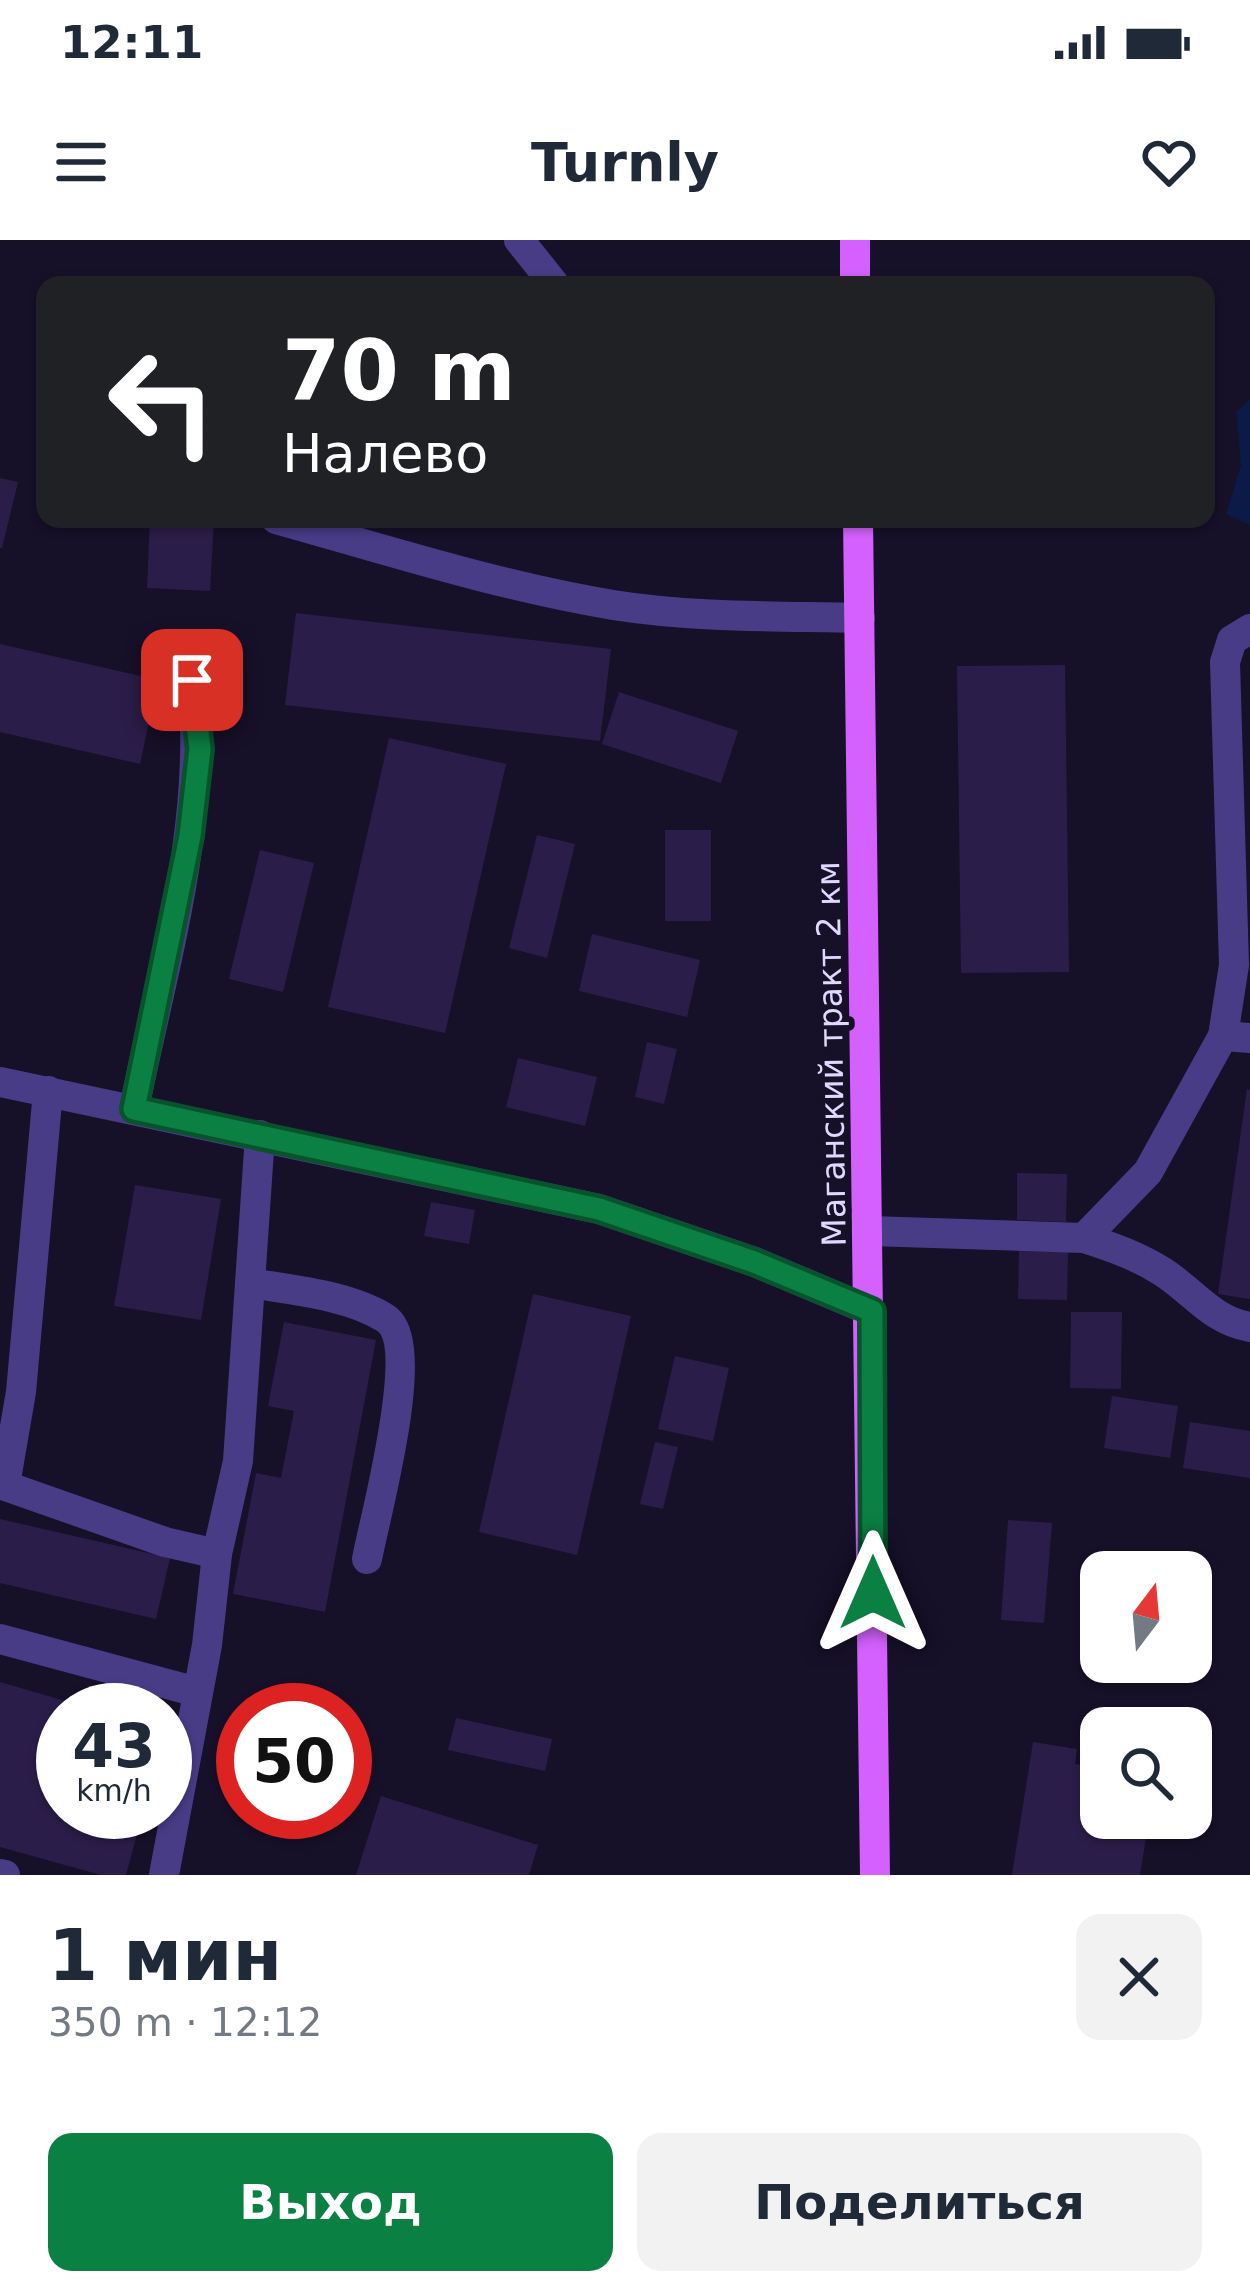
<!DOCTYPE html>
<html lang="ru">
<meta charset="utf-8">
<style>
:root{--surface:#fff;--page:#f2f2f3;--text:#1f2937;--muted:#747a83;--accent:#0b8043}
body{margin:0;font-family:"DejaVu Sans",sans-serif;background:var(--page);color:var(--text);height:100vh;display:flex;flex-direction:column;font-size:45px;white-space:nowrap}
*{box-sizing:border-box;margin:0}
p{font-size:39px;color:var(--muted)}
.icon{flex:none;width:66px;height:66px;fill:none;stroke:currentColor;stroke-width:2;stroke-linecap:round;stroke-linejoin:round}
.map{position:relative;height:1635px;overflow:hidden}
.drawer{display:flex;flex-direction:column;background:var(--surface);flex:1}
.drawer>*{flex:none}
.guide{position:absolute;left:36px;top:36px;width:1179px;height:252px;border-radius:24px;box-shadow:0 3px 9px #0004;background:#202124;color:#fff;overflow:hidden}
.needle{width:78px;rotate:16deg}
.tools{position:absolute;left:1080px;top:1311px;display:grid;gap:24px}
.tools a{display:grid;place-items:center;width:132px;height:132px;border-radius:24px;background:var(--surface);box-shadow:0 3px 9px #0004;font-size:60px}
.speed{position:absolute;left:36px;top:1443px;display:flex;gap:24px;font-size:60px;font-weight:700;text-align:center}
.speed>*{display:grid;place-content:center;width:156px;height:156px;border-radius:50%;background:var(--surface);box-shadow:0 3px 9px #0004;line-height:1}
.speed small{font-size:30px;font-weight:400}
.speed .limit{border:18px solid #d22;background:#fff;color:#111}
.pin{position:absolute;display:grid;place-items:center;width:102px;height:102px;color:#fff;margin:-51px;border-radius:24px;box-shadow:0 6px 18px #0006}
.me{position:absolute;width:132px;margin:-66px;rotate:0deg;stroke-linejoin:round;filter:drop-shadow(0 0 9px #0008)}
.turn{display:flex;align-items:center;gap:42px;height:252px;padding:0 48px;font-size:54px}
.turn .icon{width:156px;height:156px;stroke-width:2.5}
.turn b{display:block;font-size:84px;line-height:102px}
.round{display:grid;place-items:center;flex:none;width:126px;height:126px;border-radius:24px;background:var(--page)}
.head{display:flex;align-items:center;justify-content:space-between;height:204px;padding:0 48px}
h1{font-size:72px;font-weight:700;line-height:90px}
.action{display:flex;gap:24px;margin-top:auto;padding:24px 48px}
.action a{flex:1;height:138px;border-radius:24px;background:var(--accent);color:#fff;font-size:48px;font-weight:700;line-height:138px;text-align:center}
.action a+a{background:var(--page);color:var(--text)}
.status{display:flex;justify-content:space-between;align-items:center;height:84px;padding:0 60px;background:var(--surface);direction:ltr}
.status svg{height:33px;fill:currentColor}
header{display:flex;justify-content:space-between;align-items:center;height:156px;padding:0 48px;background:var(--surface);font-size:54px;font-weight:700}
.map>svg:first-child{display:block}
</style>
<div class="status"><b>12:11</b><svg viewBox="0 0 49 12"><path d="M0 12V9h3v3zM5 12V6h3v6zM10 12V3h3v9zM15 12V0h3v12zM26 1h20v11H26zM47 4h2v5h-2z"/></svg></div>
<header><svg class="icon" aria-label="menu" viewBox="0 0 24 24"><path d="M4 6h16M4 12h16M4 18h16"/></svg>Turnly<svg class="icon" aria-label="heart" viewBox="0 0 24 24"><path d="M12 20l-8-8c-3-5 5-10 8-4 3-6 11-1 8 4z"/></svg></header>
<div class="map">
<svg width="1250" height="1635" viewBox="0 0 1250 1635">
<rect width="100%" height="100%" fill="#171029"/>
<!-- water -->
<polygon fill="#0b1a47" points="1250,160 1250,285 1226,274 1241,225 1236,172"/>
<!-- building -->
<g fill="#2b1d49">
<polygon points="0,238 18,242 2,308 0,308"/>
<polygon points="150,279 214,279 210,351 147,348"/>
<polygon points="296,373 611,409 600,501 285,465"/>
<polygon points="0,404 158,440 140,524 0,492"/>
<polygon points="1065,425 1069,732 961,733 957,426"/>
<polygon points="619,452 738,491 721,543 602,504"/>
<polygon points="389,498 506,524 445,793 328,767"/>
<rect x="665" y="590" width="46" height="91"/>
<polygon points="537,595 575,604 547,718 509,708"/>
<polygon points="260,610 314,623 283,752 229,739"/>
<polygon points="592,694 700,720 687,777 579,751"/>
<polygon points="647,802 677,809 664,864 635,857"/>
<polygon points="518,818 597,837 585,886 506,867"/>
<polygon points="1247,849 1250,850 1250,1059 1218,1054"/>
<polygon points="1017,933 1067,934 1066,982 1017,980"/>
<polygon points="135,945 221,959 201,1080 114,1066"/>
<polygon points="431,962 475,970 469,1004 424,996"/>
<polygon points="1019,1011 1068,1012 1067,1060 1018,1059"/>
<polygon points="533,1054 631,1076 577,1315 479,1292"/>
<polygon points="1071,1072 1122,1072 1121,1149 1070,1148"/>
<polygon points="284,1082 376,1100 325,1372 233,1354 256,1233 281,1238 294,1171 268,1166"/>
<polygon points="675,1116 729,1128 713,1201 658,1189"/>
<polygon points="1112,1156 1178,1166 1170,1218 1104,1208"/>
<polygon points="1190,1182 1250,1191 1250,1238 1183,1228"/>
<polygon points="655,1202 678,1207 663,1269 640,1264"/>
<polygon points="0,1279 170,1318 156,1379 0,1343"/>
<polygon points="1008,1280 1052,1283 1044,1383 1001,1380"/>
<polygon points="0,1442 93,1469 63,1470 63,1572 143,1572 126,1635 101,1635 0,1607"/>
<polygon points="456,1478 552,1499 545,1531 448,1510"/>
<polygon points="1033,1502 1077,1509 1075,1524 1101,1528 1101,1578 1149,1578 1140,1635 1012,1635"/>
<polygon points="381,1556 538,1605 529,1635 356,1635"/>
</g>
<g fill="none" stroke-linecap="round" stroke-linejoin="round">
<!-- minor -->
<g stroke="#483c87" stroke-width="30">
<polyline points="519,0 555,45"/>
<path d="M276,279C387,310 499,346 613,365C695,378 777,376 860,378"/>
<polyline points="1223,796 1234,725 1225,422 1232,400 1250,389"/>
<polyline points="0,842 599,969 755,1022 871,1071"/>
<path d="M134,869C162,729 208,584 192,440"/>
<polyline points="870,991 1084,998 1148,932 1223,796 1250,798"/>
<path d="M1084,998C1112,1007 1138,1016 1163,1032C1194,1052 1211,1080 1250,1087"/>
<path d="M250,1043C292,1050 348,1055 385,1078C424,1102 375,1276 367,1319"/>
<polyline points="0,1244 165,1302 217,1314"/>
<polyline points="5,1245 21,1152 48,851"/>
<polyline points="0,1399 197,1452"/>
<polyline points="0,1634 5,1635"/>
<polyline points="164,1635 207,1405 217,1314 238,1221 260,895"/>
</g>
<!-- major -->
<g stroke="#d461fd" stroke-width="30">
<polyline points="855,0 855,45"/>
<polyline points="858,279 875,1635"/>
</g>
</g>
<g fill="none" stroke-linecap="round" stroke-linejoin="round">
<defs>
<polyline id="route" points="192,440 200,509 190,596 134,869 599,969 754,1022 872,1071 873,1353"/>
</defs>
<!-- route casing -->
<use href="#route" stroke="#07532c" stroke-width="30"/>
<!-- route -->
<use href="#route" stroke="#0b8043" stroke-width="21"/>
</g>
<g text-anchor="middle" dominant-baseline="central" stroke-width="12" stroke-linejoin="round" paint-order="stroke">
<!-- street labels -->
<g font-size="33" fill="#e1d8fe" stroke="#171029">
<text transform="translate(831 814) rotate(-91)">Маганский тракт 2 км</text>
</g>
</g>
</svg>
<div class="tools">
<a><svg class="needle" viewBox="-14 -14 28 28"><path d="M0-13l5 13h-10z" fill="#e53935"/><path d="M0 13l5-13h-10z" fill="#747a83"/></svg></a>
<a><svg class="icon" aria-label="search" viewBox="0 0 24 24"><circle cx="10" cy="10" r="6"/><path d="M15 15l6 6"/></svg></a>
</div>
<div class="speed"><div>43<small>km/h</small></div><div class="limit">50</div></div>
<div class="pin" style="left:192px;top:440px;background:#d93025"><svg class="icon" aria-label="arrive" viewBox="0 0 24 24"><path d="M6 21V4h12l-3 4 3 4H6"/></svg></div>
<svg class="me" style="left:873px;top:1353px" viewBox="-20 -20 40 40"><path d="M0-17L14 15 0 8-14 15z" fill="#0b8043" stroke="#fff" stroke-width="4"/></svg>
<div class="guide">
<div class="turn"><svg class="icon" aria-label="left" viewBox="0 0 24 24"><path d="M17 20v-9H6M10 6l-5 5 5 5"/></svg><div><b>70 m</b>Налево</div></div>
</div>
</div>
<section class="drawer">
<div class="head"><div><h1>1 мин</h1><p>350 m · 12:12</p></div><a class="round"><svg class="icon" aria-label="close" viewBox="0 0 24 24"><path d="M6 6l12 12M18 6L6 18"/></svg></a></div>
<div class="action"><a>Выход</a><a>Поделиться</a></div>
</section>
